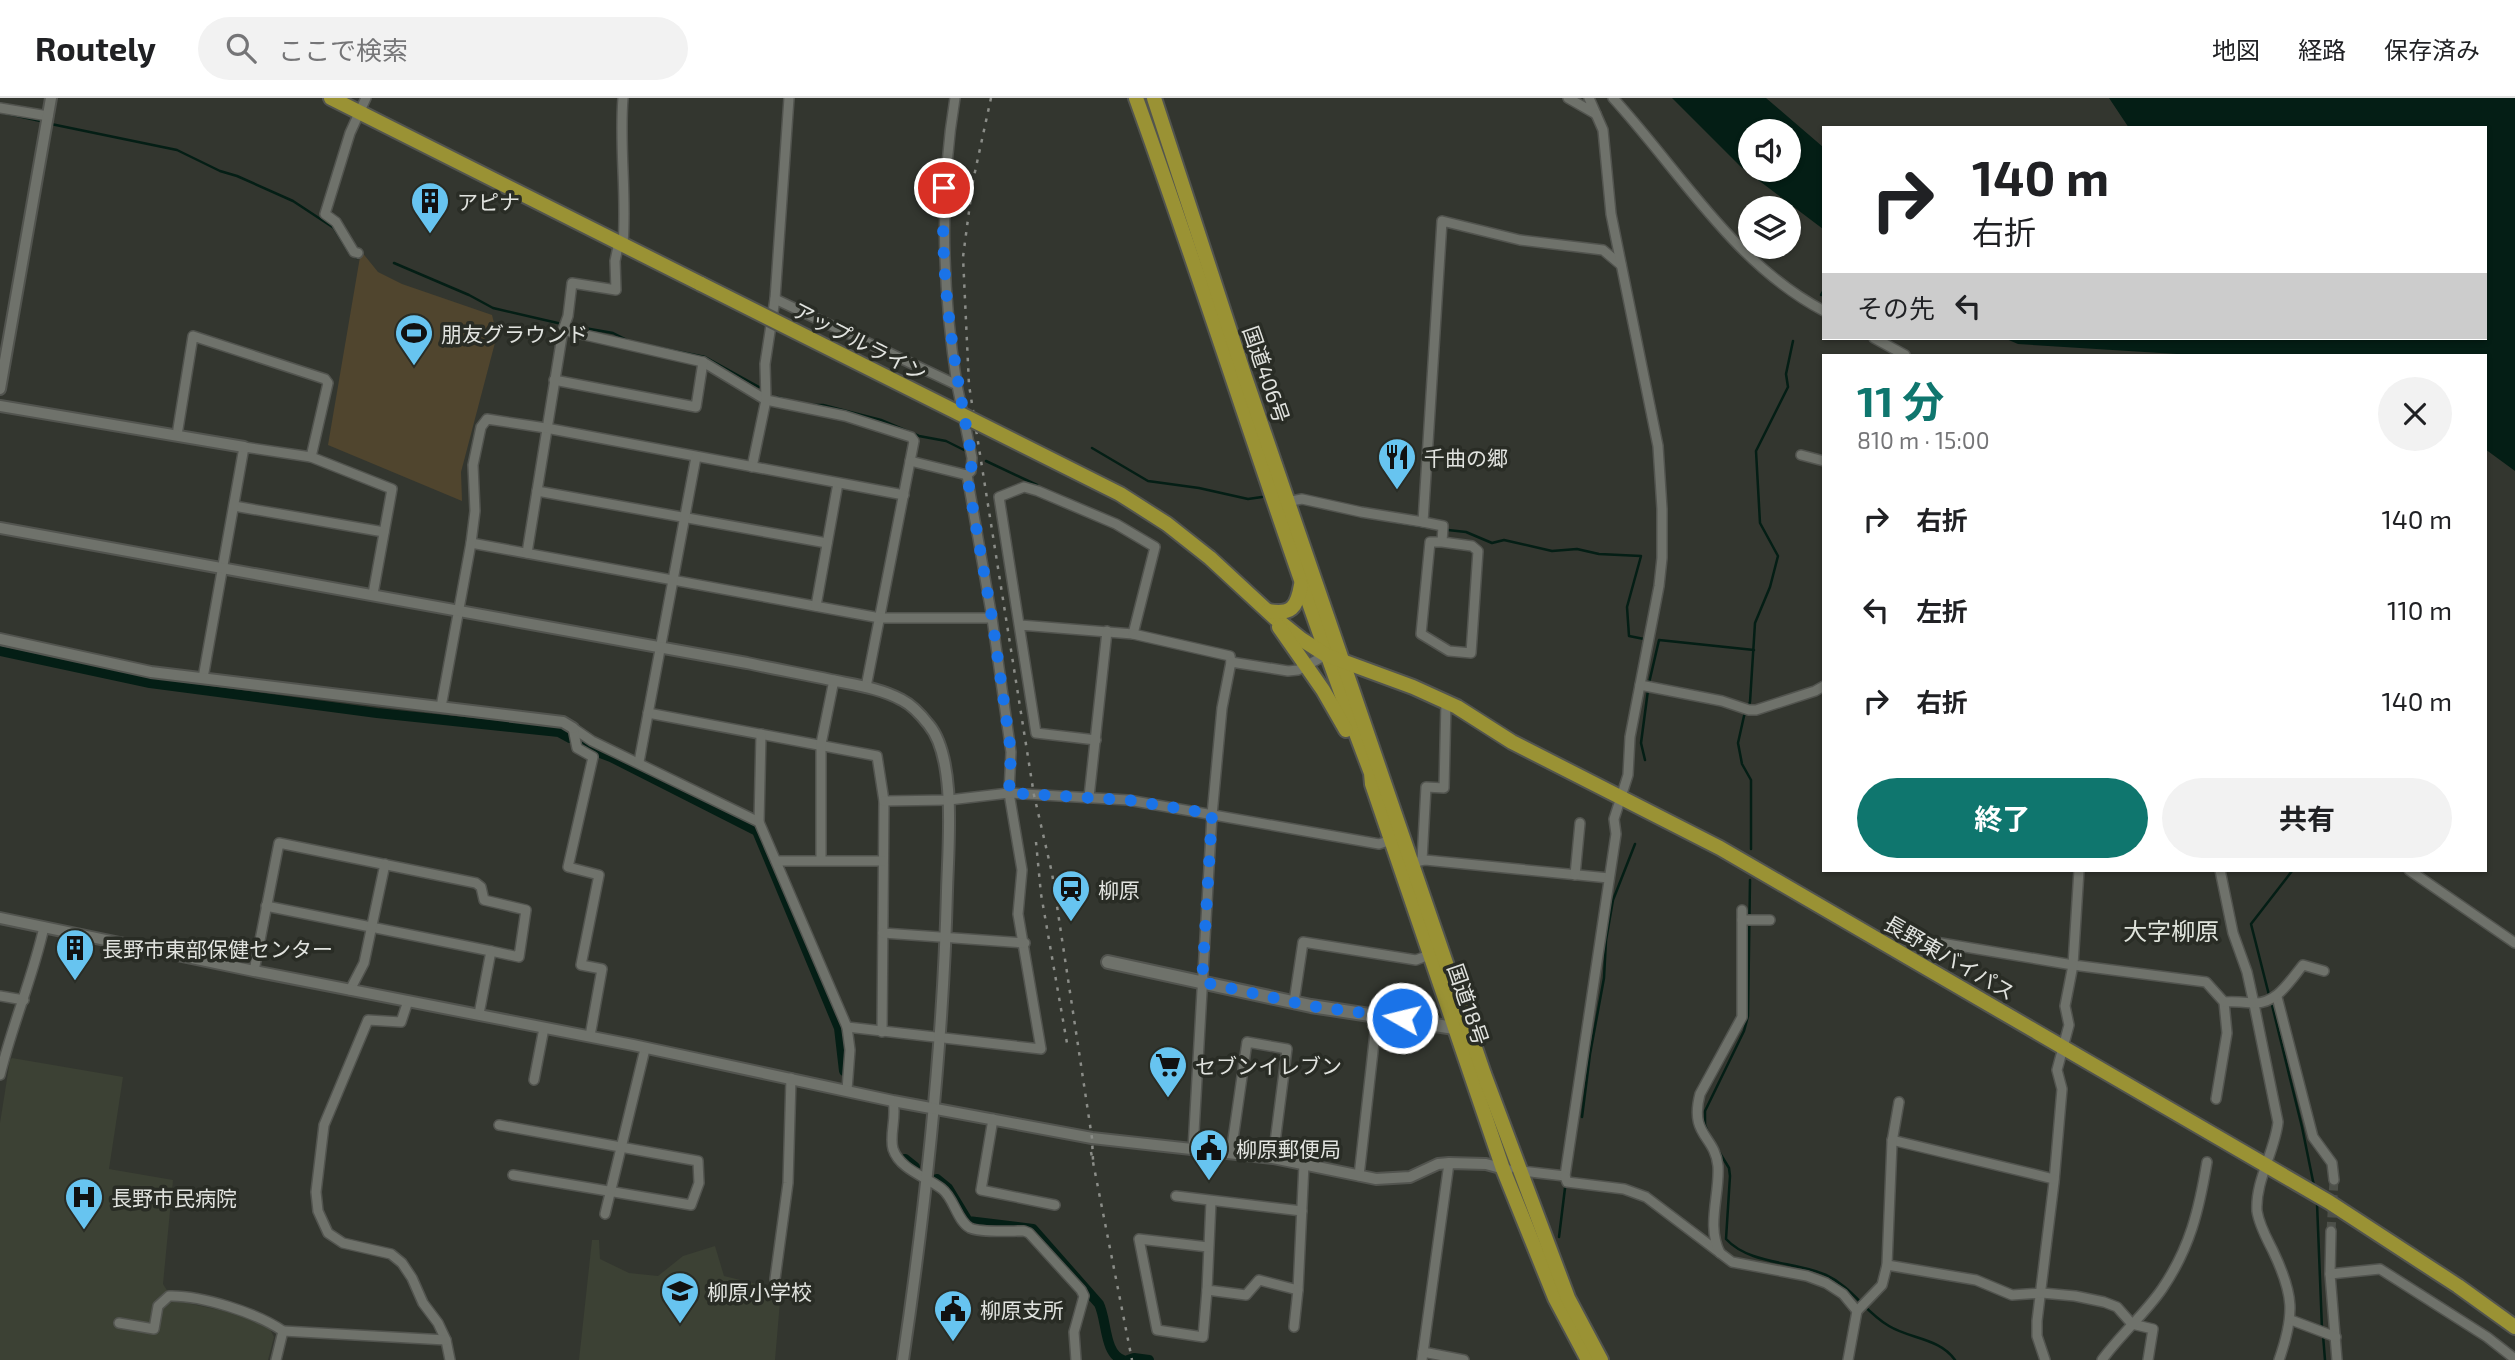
<!DOCTYPE html>
<html lang="ja">
<meta charset="utf-8">
<style>
:root{--surface:#fff;--page:#f2f2f2;--text:#202124;--muted:#757577;--line:#e0e0e0;--accent:#0f766e}
body{margin:0;font-family:"Exo 2","Noto Sans JP",sans-serif;background:var(--page);color:var(--text);height:100vh;display:flex;flex-direction:column;font-size:26px;white-space:nowrap}
*{box-sizing:border-box;margin:0}
p{font-size:23px;color:var(--muted)}
.icon{flex:none;width:38px;height:38px;fill:none;stroke:currentColor;stroke-width:2;stroke-linecap:round;stroke-linejoin:round}
.map{position:relative;flex:1;overflow:hidden}
.details{position:absolute;left:1822px;top:256px;width:665px;height:518px;display:flex;flex-direction:column;background:var(--surface);border-radius:0px;box-shadow:0 2px 5px #0004}
.details>*{flex:none}
.top-card{position:absolute;left:1822px;top:28px;width:665px;height:214px;border-radius:0px;box-shadow:0 2px 5px #0004;background:#fff;color:var(--text);overflow:hidden}
.controls{position:absolute;left:1738px;top:21px;display:grid;gap:14px}
.controls a{display:grid;place-items:center;width:63px;height:63px;border-radius:50%;background:var(--surface);box-shadow:0 2px 5px #0004;font-size:35px}
.pin{position:absolute;display:grid;place-items:center;width:60px;height:60px;color:#fff;margin:-30px;border:4px solid #fff;border-radius:50%;box-shadow:0 2px 7px #0007}
.me{position:absolute;width:77px;margin:-38px;rotate:278deg;stroke-linejoin:round;filter:drop-shadow(0 0 5px #0008)}
.turn{display:flex;align-items:center;gap:24px;height:147px;padding:0 35px;font-size:32px}
.turn .icon{width:91px;height:91px;stroke-width:2.5}
.turn b{display:block;font-size:49px;line-height:60px}
.then{display:flex;align-items:center;height:66px;padding:0 35px;background:#0003;gap:14px;font-size:26px}
.round{display:grid;place-items:center;flex:none;width:74px;height:74px;border-radius:37px;background:var(--page)}
.headline{display:flex;align-items:center;justify-content:space-between;height:119px;padding:0 35px}
h1{font-size:42px;font-weight:700;line-height:52px;color:var(--accent)}
.primary-button{display:flex;gap:14px;margin-top:auto;padding:14px 35px}
.primary-button a{flex:1;height:80px;border-radius:42px;background:var(--accent);color:#fff;font-size:28px;font-weight:700;line-height:80px;text-align:center}
.primary-button a+a{background:var(--page);color:var(--text)}
ul{padding:0;list-style:none}
li{display:flex;align-items:center;gap:21px;height:91px;padding:0 35px}
li div{flex:1}
li b{display:block;font-size:26px}
li em{font-style:normal}
header{display:flex;align-items:center;gap:42px;box-sizing:border-box;height:98px;padding:0 35px;background:var(--surface);border-bottom:2px solid var(--line)}
header strong{font-size:33px}
nav{display:flex;gap:38px;margin-inline-start:auto;font-size:24px}
.search{width:490px;height:63px;background:var(--page);display:flex;align-items:center;gap:18px;box-sizing:border-box;padding:0 24px;border-radius:38px;color:var(--muted);font-size:26px}
.map>svg:first-child{display:block}
</style>
<header>
<strong>Routely</strong>
<div class="search"><svg class="icon" aria-label="search" viewBox="0 0 24 24"><circle cx="10" cy="10" r="6"/><path d="M15 15l6 6"/></svg>ここで検索</div>
<nav><a>地図</a><a>経路</a><a>保存済み</a></nav>
</header>
<div class="map">
<svg width="2515" height="1262" viewBox="0 0 2515 1262">
<rect width="100%" height="100%" fill="#33362f"/>
<!-- built -->
<g fill="#3c4134">
<polygon points="12,960 123,979 109,1071 173,1082 163,1186 173,1202 252,1219 269,1229 274,1239 268,1262 0,1262 0,1025 10,962"/>
<polygon points="592,1142 599,1142 600,1161 629,1175 658,1178 683,1158 715,1148 724,1178 781,1192 775,1262 579,1262"/>
</g>
<!-- green -->
<polygon fill="#50452e" points="361,153 378,174 402,186 492,217 497,237 461,374 462,403 328,347"/>
<!-- water -->
<g fill="#041e15" fill-rule="evenodd">
<path d="M1672,0H1766L1823,49V131L1741,69ZM1750,33H1788V72H1750Z"/>
<polygon points="2109,0 2515,0 2515,373 2485,351 2485,257 2193,257 2018,246 2004,240 2485,240 2485,30 2129,30"/>
</g>
<g fill="none" stroke-linecap="round" stroke-linejoin="round">
<!-- stream -->
<g stroke="#041e15" stroke-width="2.5">
<polyline points="4,15 45,24"/>
<polyline points="51,26 177,52 220,73 237,78 293,103 334,130 350,156 357,160"/>
<polyline points="394,165 469,197 493,210 562,226"/>
<polyline points="1821,197 1824,192"/>
<polyline points="573,228 613,235 629,243"/>
<polyline points="656,249 705,259 759,289"/>
<polyline points="777,299 784,301"/>
<polyline points="811,307 823,307 881,322 919,338 946,343 968,354"/>
<polyline points="1092,350 1148,383 1199,390 1248,401 1262,399"/>
<polyline points="986,363 1037,387"/>
<polyline points="1395,424 1430,430"/>
<polyline points="1448,432 1466,434 1492,445 1504,442 1552,453 1577,451 1599,456 1641,458 1627,509 1629,538 1644,541"/>
<polyline points="1649,585 1659,542 1754,552"/>
<polyline points="1645,662 1641,645 1648,592"/>
<polyline points="1751,751 1751,682 1742,666 1738,645 1744,618 1750,604 1755,525 1770,489 1778,458 1760,425 1756,353 1788,289 1786,276 1793,243"/>
<polyline points="2269,897 2251,826 2292,773"/>
<polyline points="2271,903 2302,1029 2314,1088"/>
<polyline points="1582,1019 1590,956 1604,880 1606,842 1613,802 1635,746"/>
<polyline points="1709,1037 1705,1027 1705,1013 1744,933 1748,918 1750,782"/>
<path d="M1718,1052L1729,1070L1730,1078L1726,1141C1750,1167 1795,1163 1826,1177C1852,1189 1866,1215 1889,1228C1910,1241 1940,1240 1955,1262"/>
<polyline points="2317,1105 2322,1231"/>
<polyline points="1559,1139 1565,1090"/>
<polyline points="2323,1237 2325,1262"/>
</g>
<!-- canal -->
<g stroke="#041e15" stroke-width="10">
<polyline points="0,553 150,585 377,615 559,634 570,640"/>
<polyline points="582,648 611,659 757,733 839,930 844,973"/>
<polyline points="905,1061 915,1069"/>
<path d="M937,1081L948,1090L968,1123L1033,1131L1099,1206C1107,1222 1104,1256 1123,1262"/>
<polyline points="1128,1262 1134,1260 1149,1262"/>
</g>
<!-- minor-tunnel -->
<polyline stroke="#4d5049" stroke-width="9" stroke-dasharray="9 4.5" stroke-linecap="butt" points="2331,1133 2334,1082"/>
<defs>
<g id="minor">
<path d="M955,0C939,96 942,190 957,287"/>
<polyline points="1568,0 1596,16 1589,0"/>
<path d="M1613,0C1680,73 1734,166 1824,213"/>
<polyline points="0,10 48,18"/>
<path d="M623,146C627,97 619,49 623,0"/>
<polyline points="358,155 354,154 336,124 325,116 350,35 366,0"/>
<polyline points="775,201 957,287 972,360 971,373 967,377 992,520 1011,654 1009,695 1022,772 1018,816 1041,951 847,929"/>
<polyline points="563,232 703,264 766,302 845,318 911,339 914,343 866,589"/>
<polyline points="1874,240 1905,257"/>
<polyline points="554,282 696,309 703,264"/>
<polyline points="177,337 193,238 325,281 328,285 311,359"/>
<polyline points="1801,357 1824,363"/>
<polyline points="910,363 967,377"/>
<polyline points="752,369 766,302 765,266 775,201 789,0"/>
<polyline points="537,393 827,445"/>
<polyline points="1286,404 1302,401 1361,414 1423,424 1442,123 1520,142 1603,152 1621,167"/>
<polyline points="234,408 384,434"/>
<polyline points="1423,424 1443,428 1442,444 1472,448 1478,453 1471,555 1449,553 1421,536 1430,444 1442,444"/>
<polyline points="471,445 880,520 992,520"/>
<polyline points="527,455 563,232 568,218 572,185 616,192 615,163 619,144"/>
<polyline points="816,508 838,385"/>
<polyline points="1020,527 1133,536 1155,449 1116,426 1038,393 1024,389 999,399 1036,635 1096,642"/>
<polyline points="1133,536 1230,558 1231,564"/>
<polyline points="203,580 244,349 311,359 392,391 373,496"/>
<polyline points="1640,587 1722,603 1749,612 1756,612 1815,593 1824,588"/>
<polyline points="441,609 471,445 475,413 473,367 481,329 487,321 546,330 904,397"/>
<polyline points="648,615 877,658 884,703 882,934"/>
<polyline points="573,630 592,643 759,724 847,929 850,952 847,992"/>
<polyline points="573,630 577,650 593,659 568,769 599,777 581,867 602,871 590,938"/>
<polyline points="639,664 696,359"/>
<polyline points="1089,699 1107,533"/>
<polyline points="884,703 949,702 1009,695 1128,702 1379,746 1391,742"/>
<polyline points="759,724 761,636"/>
<polyline points="821,761 821,646 834,582"/>
<polyline points="1422,762 1426,689 1444,690 1446,604"/>
<polyline points="776,763 883,763"/>
<polyline points="1409,766 1425,762 1609,780"/>
<polyline points="2079,772 2073,867 2206,884 2224,904 2227,935 2216,1001"/>
<path d="M2220,772L2233,835L2247,874L2254,906L2278,1024C2275,1053 2255,1083 2257,1113C2259,1127 2267,1141 2273,1153C2294,1197 2295,1216 2279,1262"/>
<polyline points="2409,772 2515,845"/>
<polyline points="1575,777 1580,725"/>
<polyline points="266,808 491,853"/>
<polyline points="1742,822 1770,822"/>
<polyline points="883,835 1025,845"/>
<polyline points="1923,842 2073,867 2065,908 2069,927 2057,972 2062,991 2054,1084 2037,1223 2037,1238 2045,1262"/>
<polyline points="254,873 279,745 476,785 481,789 484,802 526,812 519,859 491,853 479,916"/>
<polyline points="350,892 364,865 385,766"/>
<polyline points="0,898 24,902"/>
<polyline points="2277,899 2313,1039 2332,1065 2334,1082"/>
<polyline points="408,903 401,924 368,922 324,1027 316,1094 318,1113 328,1135 343,1145 391,1156 402,1165 412,1180 423,1205 438,1225 446,1242 450,1262"/>
<polyline points="1294,904 1303,844 1416,862 1434,855"/>
<path d="M2224,904C2234,903 2242,904 2252,905C2276,907 2289,884 2303,867L2324,873"/>
<path d="M0,977C12,927 33,879 44,829"/>
<polyline points="534,982 544,930"/>
<path d="M893,1003C897,1019 889,1037 893,1051C900,1072 927,1079 942,1091C954,1100 957,1123 970,1130C981,1135 1010,1133 1024,1133L1029,1135L1081,1192L1084,1198L1074,1234L1076,1262"/>
<polyline points="993,1021 981,1092 1055,1107"/>
<polyline points="499,1027 698,1063 699,1085 691,1107 513,1077"/>
<polyline points="1892,1042 2054,1081"/>
<polyline points="1193,1051 1212,717 1222,610 1231,564 1288,573 1298,572 1326,557"/>
<polyline points="1231,1055 1247,944 1287,951 1273,1060"/>
<polyline points="1521,1073 1565,1078 1616,736 1614,721 1628,677 1630,639 1659,488 1662,460 1662,411 1658,348 1611,116 1603,32 1596,16"/>
<polyline points="1359,1078 1377,917"/>
<polyline points="1565,1078 1567,1084 1624,1091 1646,1099 1732,1164 1807,1178 1826,1185 1843,1196 1857,1213"/>
<polyline points="1176,1098 1302,1113"/>
<polyline points="1211,1103 1207,1192 1246,1197 1259,1182 1298,1192 1304,1066"/>
<polyline points="605,1116 645,951"/>
<polyline points="2331,1133 2330,1176 2337,1262"/>
<path d="M1720,1155C1706,1128 1720,1096 1718,1068C1715,1037 1689,1038 1700,996L1742,919V812"/>
<polyline points="1887,1167 1976,1182 2012,1197 2042,1195 2075,1198 2104,1204 2117,1209 2132,1226 2153,1231 2148,1262"/>
<polyline points="2330,1176 2380,1171 2487,1239 2515,1261"/>
<polyline points="775,1181 788,1085 791,980"/>
<polyline points="1207,1192 1203,1239 1157,1232 1139,1141 1208,1149"/>
<polyline points="2291,1222 2336,1239"/>
<path d="M119,1225L154,1231L158,1208L169,1198C201,1197 257,1215 283,1233L276,1262"/>
<polyline points="1294,1229 1298,1192"/>
<polyline points="283,1233 446,1242"/>
<polyline points="1423,1254 1464,1262"/>
<polyline points="1422,1262 1449,1065"/>
<polyline points="1848,1262 1857,1213 1882,1187 1887,1167 1892,1044 1899,1004"/>
<path d="M2102,1262C2120,1237 2144,1217 2162,1191C2190,1150 2199,1112 2207,1064"/>
</g>
<g id="tertiary">
<polyline points="0,291 51,0"/>
<polyline points="0,308 244,349"/>
<path d="M0,430L747,565C775,571 803,576 831,582C855,587 880,590 902,602C912,607 922,618 929,627C957,661 948,749 947,793C943,950 926,1106 903,1262"/>
<polyline points="0,541 151,574 563,624 573,630"/>
<polyline points="0,820 254,873 633,947 893,1003 1092,1040 1273,1060 1376,1081 1410,1079 1438,1066 1449,1065 1486,1066 1508,1072"/>
</g>
<polyline id="secondary" points="1108,864 1311,908 1461,931"/>
<g id="trunk">
<polyline points="331,0 701,186"/>
<path d="M1136,0C1217,224 1286,453 1371,675L1372,686L1503,1071L1555,1200L1588,1262"/>
<polyline points="1154,0 1245,279 1484,976 1568,1200 1601,1262"/>
<polyline points="1210,460 1275,520 1301,541 1326,557 1413,589 1457,609 1512,644 1720,750 2329,1104 2458,1188 2515,1229"/>
<path d="M1268,513C1291,517 1297,510 1301,487"/>
<polyline points="1279,529 1323,592 1346,632"/>
</g>
</defs>
<!-- minor casing -->
<use href="#minor" stroke="#52544f" stroke-width="12"/>
<!-- tertiary casing -->
<use href="#tertiary" stroke="#52544f" stroke-width="14"/>
<!-- secondary casing -->
<use href="#secondary" stroke="#52544f" stroke-width="16"/>
<!-- trunk casing -->
<use href="#trunk" stroke="#52544f" stroke-width="18"/>
<!-- minor -->
<use href="#minor" stroke="#6f726b" stroke-width="9"/>
<!-- tertiary -->
<use href="#tertiary" stroke="#6f726b" stroke-width="10"/>
<!-- secondary -->
<use href="#secondary" stroke="#6f726b" stroke-width="12"/>
<!-- trunk -->
<use href="#trunk" stroke="#9a9234" stroke-width="14"/>
<!-- rail -->
<g stroke="#8b8d88" stroke-width="2.5" stroke-dasharray="3.5 7" stroke-linecap="butt">
<polyline points="991,0 973,83 963,159 969,287 1034,697 1052,775 1092,1040 1093,1062"/>
<polyline points="1036,744 1041,796 1068,951"/>
<polyline points="1091,1054 1132,1262"/>
</g>
<defs>
<polyline id="trunk-bridge" points="701,186 1120,396 1167,426 1210,460"/>
</defs>
<!-- trunk-bridge casing -->
<use href="#trunk-bridge" stroke="#52544f" stroke-width="18" stroke-linecap="butt"/>
<!-- trunk-bridge -->
<use href="#trunk-bridge" stroke="#9a9234" stroke-width="14"/>
</g>
<g fill="none" stroke-linecap="round" stroke-linejoin="round">
<!-- route -->
<path stroke="#1a73e8" stroke-width="12" stroke-dasharray="0 21.6" d="M944,90C939,182 955,270 972,360L971,373L967,377L992,520L1011,654L1009,695L1128,702L1212,716L1202,884L1311,908L1402,920"/>
</g>
<!-- icons -->
<defs>
<symbol id="building-pin" viewBox="-11 -11 22 30"><path d="M0 17L-7.5 6A9.5 9.5 0 1 1 7.5 6Z" fill="#67c4f0" stroke="#292c25"/><path d="M-4-6H4V6H1V3H-1V6H-4ZM-2.5-4.3h1.7v1.8h-1.7ZM.8-4.3h1.7v1.8H.8ZM-2.5-1h1.7V.8h-1.7ZM.8-1h1.7V.8H.8Z" fill="#111"/></symbol>
<symbol id="stadium-pin" viewBox="-11 -11 22 30"><path d="M0 17L-7.5 6A9.5 9.5 0 1 1 7.5 6Z" fill="#67c4f0" stroke="#292c25"/><path d="M0-5a6.5 5 0 1 0 0 10a6.5 5 0 1 0 0-10ZM-3.5-1.8h7v3.6h-7Z" fill="#111"/></symbol>
<symbol id="restaurant-pin" viewBox="-11 -11 22 30"><path d="M0 17L-7.5 6A9.5 9.5 0 1 1 7.5 6Z" fill="#67c4f0" stroke="#292c25"/><path d="M-5-6h1v4h1v-4h1v4h1v-4h1v5L-1.5 .5V6h-2V.5L-5-1ZM5-6V6H3V1.5H1.5Q1.5-4 5-6Z" fill="#111"/></symbol>
<symbol id="station-pin" viewBox="-11 -11 22 30"><path d="M0 17L-7.5 6A9.5 9.5 0 1 1 7.5 6Z" fill="#67c4f0" stroke="#292c25"/><path d="M-3-6H3Q5-6 5-4V2Q5 4 3 4L4.5 6H3L1.5 4h-3L-3 6H-4.5L-3 4Q-5 4-5 2V-4Q-5-6-3-6ZM-3.5-4v3h7v-3ZM-3.5 1v1.5H-2V1ZM2 1v1.5H3.5V1Z" fill="#111"/></symbol>
<symbol id="supermarket-pin" viewBox="-11 -11 22 30"><path d="M0 17L-7.5 6A9.5 9.5 0 1 1 7.5 6Z" fill="#67c4f0" stroke="#292c25"/><path d="M-6-5.5h2.5l.6 2H6L4.5 2H-2.5L-4.4-4H-6ZM-1.5 3.2a1.3 1.3 0 1 0 .1 0ZM3 3.2a1.3 1.3 0 1 0 .1 0Z" fill="#111"/></symbol>
<symbol id="civic-pin" viewBox="-11 -11 22 30"><path d="M0 17L-7.5 6A9.5 9.5 0 1 1 7.5 6Z" fill="#67c4f0" stroke="#292c25"/><path d="M-.6-6.5H3V-4.5H.6V-3L4-1V1h2V6H-6V1h2V-1L-.6-3ZM-1.2 2.5V6h2.4V2.5Z" fill="#111"/></symbol>
<symbol id="hospital-pin" viewBox="-11 -11 22 30"><path d="M0 17L-7.5 6A9.5 9.5 0 1 1 7.5 6Z" fill="#67c4f0" stroke="#292c25"/><path d="M-5-5h3v3.5h4V-5h3V5h-3V1.5h-4V5h-3Z" fill="#111"/></symbol>
<symbol id="school-pin" viewBox="-11 -11 22 30"><path d="M0 17L-7.5 6A9.5 9.5 0 1 1 7.5 6Z" fill="#67c4f0" stroke="#292c25"/><path d="M0-5L7-2L0 1L-7-2ZM-4 1L0 2.5L4 1V4Q0 6-4 4Z" fill="#111"/></symbol>
</defs>
<g fill-rule="evenodd">
<use href="#building-pin" x="408" y="81" width="44" height="60"/>
<use href="#stadium-pin" x="392" y="213" width="44" height="60"/>
<use href="#restaurant-pin" x="1375" y="337" width="44" height="60"/>
<use href="#station-pin" x="1049" y="769" width="44" height="60"/>
<use href="#building-pin" x="53" y="828" width="44" height="60"/>
<use href="#supermarket-pin" x="1146" y="945" width="44" height="60"/>
<use href="#civic-pin" x="1187" y="1028" width="44" height="60"/>
<use href="#hospital-pin" x="62" y="1077" width="44" height="60"/>
<use href="#school-pin" x="658" y="1171" width="44" height="60"/>
<use href="#civic-pin" x="931" y="1189" width="44" height="60"/>
</g>
<g text-anchor="middle" dominant-baseline="central" stroke-width="7" stroke-linejoin="round" paint-order="stroke">
<!-- poi labels -->
<g font-size="21" fill="#e1e3df" stroke="#292c25" text-anchor="start">
<text x="457" y="103">アピナ</text>
<text x="441" y="235">朋友グラウンド</text>
<text x="1424" y="359">千曲の郷</text>
<text x="1098" y="791">柳原</text>
<text x="102" y="850">長野市東部保健センター</text>
<text x="1195" y="967">セブンイレブン</text>
<text x="1236" y="1050">柳原郵便局</text>
<text x="111" y="1099">長野市民病院</text>
<text x="707" y="1193">柳原小学校</text>
<text x="980" y="1211">柳原支所</text>
</g>
<!-- street labels -->
<g font-size="21" fill="#e1e3df" stroke="#292c25">
<text transform="translate(860 243) rotate(27)">アップルライン</text>
<text transform="translate(1267 276) rotate(71)">国道406号</text>
<text transform="translate(1950 859) rotate(30)">長野東バイパス</text>
<text transform="translate(1469 906) rotate(71)">国道18号</text>
</g>
<!-- quarter labels -->
<g font-size="24" fill="#e0e4dc" stroke="#292c25">
<text x="2171" y="832">大字柳原</text>
</g>
</g>
</svg>
<div class="controls">
<a><svg class="icon" aria-label="sound" viewBox="0 0 24 24"><path d="M4 9h4l5-4v14l-5-4H4zM17 9q2 3 0 6"/></svg></a>
<a><svg class="icon" aria-label="layers" viewBox="0 0 24 24"><path d="M12 4l9 5-9 5-9-5zM3 14l9 5 9-5"/></svg></a>
</div>
<div class="pin" style="left:944px;top:90px;background:#d93025"><svg class="icon" aria-label="arrive" viewBox="0 0 24 24"><path d="M6 21V4h12l-3 4 3 4H6"/></svg></div>
<svg class="me" style="left:1402px;top:920px" viewBox="-20 -20 40 40"><circle r="17" fill="#1a73e8" stroke="#fff" stroke-width="3"/><path d="M0-11L8 9 0 5-8 9z" fill="#fff"/></svg>
<div class="top-card">
<div class="turn"><svg class="icon" aria-label="right" viewBox="0 0 24 24"><path d="M7 20v-9h11M14 6l5 5-5 5"/></svg><div><b>140 m</b>右折</div></div>
<div class="then">その先<svg class="icon" aria-label="left" viewBox="0 0 24 24"><path d="M17 20v-9H6M10 6l-5 5 5 5"/></svg></div>
</div>
<section class="details">
<div class="headline"><div><h1>11 分</h1><p>810 m · 15:00</p></div><a class="round"><svg class="icon" aria-label="close" viewBox="0 0 24 24"><path d="M6 6l12 12M18 6L6 18"/></svg></a></div>
<ul>
<li><svg class="icon" aria-label="right" viewBox="0 0 24 24"><path d="M7 20v-9h11M14 6l5 5-5 5"/></svg><div><b>右折</b></div><em>140 m</em></li>
<li><svg class="icon" aria-label="left" viewBox="0 0 24 24"><path d="M17 20v-9H6M10 6l-5 5 5 5"/></svg><div><b>左折</b></div><em>110 m</em></li>
<li><svg class="icon" aria-label="right" viewBox="0 0 24 24"><path d="M7 20v-9h11M14 6l5 5-5 5"/></svg><div><b>右折</b></div><em>140 m</em></li>
</ul>
<div class="primary-button"><a>終了</a><a>共有</a></div>
</section>
</div>
